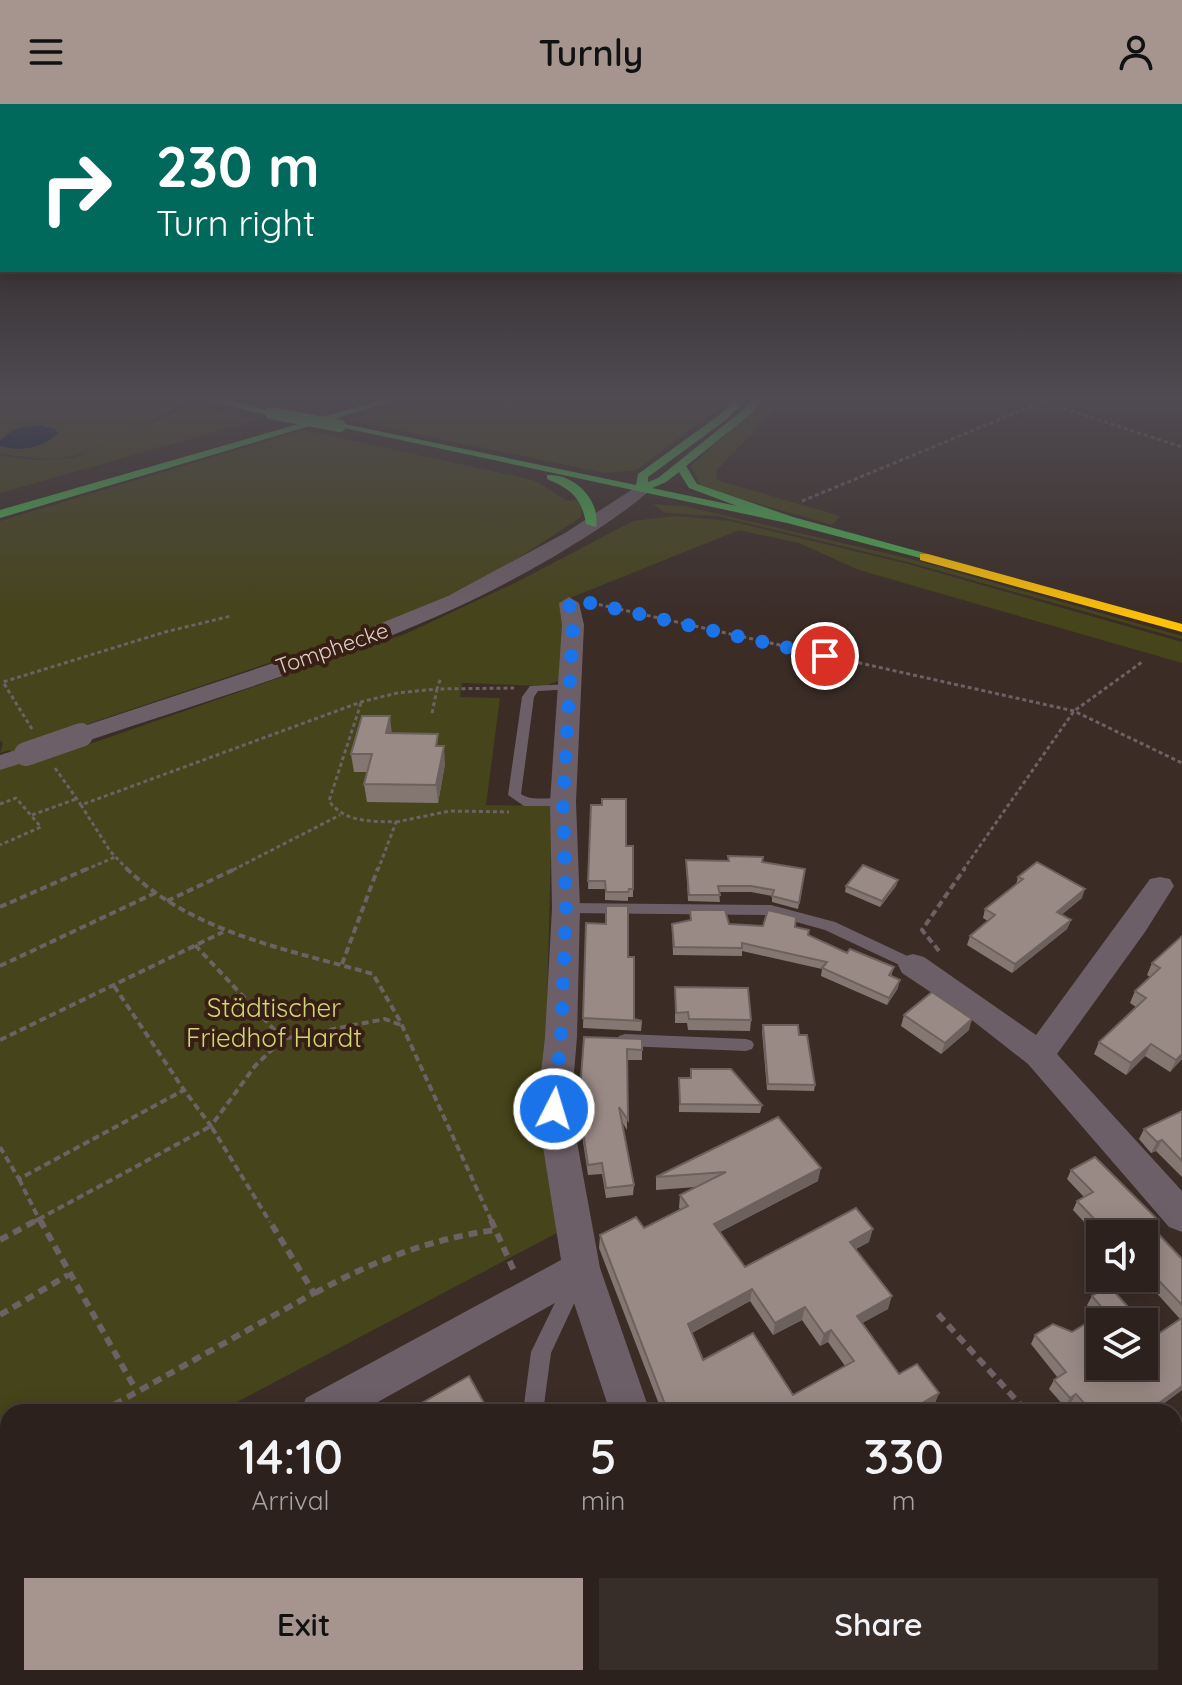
<!DOCTYPE html>
<meta charset="utf-8">
<style>
:root{--surface:#2c211c;--page:#382e29;--text:#f1f3f6;--muted:#a6a3a3;--line:#483e3b;--accent:#a6958f}
body{margin:0;font-family:Quicksand,sans-serif;background:var(--page);color:var(--text);height:100vh;display:flex;flex-direction:column;font-size:30px;white-space:nowrap}
*{box-sizing:border-box;margin:0}
p{font-size:26px;color:var(--muted)}
.icon{flex:none;width:44px;height:44px;fill:none;stroke:currentColor;stroke-width:2;stroke-linecap:round;stroke-linejoin:round}
.map{position:relative;flex:1;overflow:hidden}
.side{position:absolute;left:0px;top:1300px;width:1182px;height:282px;display:flex;flex-direction:column;background:var(--surface);border-radius:24px 24px 0 0;box-shadow:0 4px 20px #0003,0 0 0 2px var(--line)}
.side>*{flex:none}
.banner{position:absolute;left:0px;top:0px;width:1182px;height:168px;box-shadow:0 4px 20px #0003,0 0 0 2px var(--line);background:#00695c;color:#fff;overflow:hidden}
.tools{position:absolute;left:1086px;top:1116px;display:grid;gap:16px}
.tools a{display:grid;place-items:center;width:72px;height:72px;border-radius:0px;background:var(--surface);box-shadow:0 4px 20px #0003,0 0 0 2px var(--line);font-size:40px}
.pin{position:absolute;display:grid;place-items:center;width:68px;height:68px;color:#fff;margin:-34px;border:4px solid #fff;border-radius:50%;box-shadow:0 2px 8px #0007}
.me{position:absolute;width:88px;margin:-44px;rotate:5deg;stroke-linejoin:round;filter:drop-shadow(0 0 6px #0008)}
.turn{display:flex;align-items:center;gap:28px;height:168px;padding:0 24px;font-size:36px}
.turn .icon{width:104px;height:104px;stroke-width:2.5}
.turn b{display:block;font-size:56px;line-height:68px}
.eta{display:flex;justify-content:space-evenly;align-items:center;height:136px;text-align:center}
.eta b{font-size:48px;font-weight:600;line-height:56px}
.cta{display:flex;gap:16px;margin-top:auto;padding:16px 24px}
.cta a{flex:1;height:92px;border-radius:0px;background:var(--accent);color:#111;font-size:32px;font-weight:600;line-height:92px;text-align:center}
.cta a+a{background:var(--page);color:var(--text)}
header{display:flex;justify-content:space-between;align-items:center;height:104px;padding:0 24px;background:var(--accent);color:#111;font-size:36px;font-weight:600}
.map>svg:first-child{display:block}
</style>
<header><svg class="icon" aria-label="menu" viewBox="0 0 24 24"><path d="M4 6h16M4 12h16M4 18h16"/></svg>Turnly<svg class="icon" aria-label="person" viewBox="0 0 24 24"><circle cx="12" cy="8" r="4"/><path d="M4 21q1-7 8-7t8 7"/></svg></header>
<div class="map">
<svg width="1182" height="1581" viewBox="0 0 1182 1581">
<rect width="100%" height="100%" fill="#3b2c26"/>
<!-- education -->
<polygon fill="#3e323e" points="129,1574 311,1574 316,1581 120,1581"/>
<!-- green -->
<g fill="#45441a">
<path d="M0,296H167L182,300C145,319 104,348 62,354C42,356 20,353 0,349V342L20,345L46,338L43,321C26,320 12,325 0,337Z"/>
<polygon points="417,296 730,296 637,366 605,369 348,316"/>
<polygon points="765,296 777,296 769,311 716,367 717,376 840,412 832,421 701,383 691,362"/>
<polygon points="190,302 257,316 0,389 0,352 35,356 75,354"/>
<polygon points="303,326 525,374 538,378 567,397 583,395 581,413 493,471 397,516 82,622 64,649 405,530 515,479 633,417 675,412 730,417 908,460 1182,538 1182,559 859,466 799,439 739,426 560,498 564,522 559,577 545,582 462,579 460,593 500,594 486,701 552,702 544,1024 557,1129 218,1308 8,1308 8,1419 0,1423 0,665 22,657 9,646 0,649 3,639 0,636 0,417"/>
<polygon points="653,400 684,402 911,455 1182,532 1182,535 908,458 718,412 665,409"/>
<polygon points="1174,1461 1182,1471 1182,1581 977,1581 986,1574 1174,1574"/>
</g>
<!-- water -->
<path fill="#05143d" d="M35,321L55,325L58,329C43,344 21,348 0,342V336L13,326Z"/>
<g fill="none" stroke-linecap="round" stroke-linejoin="round">
<!-- path-far2 -->
<g stroke="#6d6164" stroke-width="3" stroke-dasharray="4 3" stroke-linecap="butt">
<polyline points="174,296 194,300"/>
<polyline points="1044,298 1182,343"/>
<polyline points="802,397 1047,296"/>
<polyline points="592,499 1074,607 1182,659"/>
<path d="M361,599L329,697C345,719 371,717 396,718L378,766"/>
<polyline points="432,609 437,585 514,584"/>
<polyline points="32,625 3,578 165,528 231,512"/>
<polyline points="55,664 81,701"/>
<polyline points="0,700 16,694 41,723 0,741"/>
<polyline points="32,711 76,695"/>
<polyline points="396,718 450,707 509,708"/>
<polyline points="85,766 115,753"/>
<polyline points="128,766 110,747 81,701 361,598 397,589 437,585 441,573"/>
<polyline points="233,766 340,711"/>
<polyline points="963,766 1074,607 1142,558"/>
</g>
<!-- path-far1 -->
<g stroke="#6d6164" stroke-width="4" stroke-dasharray="7 4" stroke-linecap="butt">
<path d="M126,764C192,829 287,845 373,870L400,917L492,1118"/>
<polyline points="167,797 237,764"/>
<polyline points="0,803 89,764"/>
<polyline points="195,841 283,935 385,915 401,921"/>
<polyline points="939,847 922,826 965,764"/>
<polyline points="342,860 378,764"/>
<polyline points="0,862 155,789"/>
<polyline points="114,882 184,986"/>
<polyline points="0,936 223,828"/>
<polyline points="0,1043 19,1075 184,986 211,1022 255,962 283,935"/>
<polyline points="19,1075 39,1115 211,1022 270,1118"/>
<polyline points="33,1118 39,1115 41,1118"/>
</g>
<!-- path -->
<g stroke="#6d6164" stroke-width="6" stroke-dasharray="9 6" stroke-linecap="butt">
<polyline points="40,1116 136,1286"/>
<polyline points="491,1116 515,1169"/>
<polyline points="0,1136 37,1116"/>
<path d="M315,1189C373,1157 430,1135 495,1126"/>
<polyline points="938,1210 1027,1308"/>
<polyline points="0,1211 68,1171"/>
<polyline points="101,1308 314,1189 269,1116"/>
<polyline points="0,1371 8,1366"/>
<polyline points="1174,1530 1182,1539"/>
<polyline points="323,1574 327,1581"/>
</g>
<!-- lane -->
<g fill="#6d5f67" fill-rule="evenodd">
<path d="M571,580L575,581V585L538,587L534,593L521,690C535,700 555,689 569,698L563,702H524L508,691L522,593L530,582Z"/>
<polygon points="566,799 771,801 835,818 918,857 920,861 918,865 908,865 825,826 771,811 566,809 559,804"/>
<polygon points="625,930 746,935 752,937 754,941 752,945 746,947 625,942 619,940 617,936 619,932"/>
<polygon points="576,1167 583,1170 585,1176 551,1249 543,1308 523,1308 531,1248 569,1170"/>
<polygon points="485,1574 509,1574 508,1581 484,1581"/>
<polygon points="1021,1574 1049,1574 1052,1581 1024,1581"/>
</g>
<!-- street -->
<g fill="#6d5f67" fill-rule="evenodd">
<path d="M642,379L648,380L651,384L648,388C619,413 586,433 553,453C409,538 247,583 90,636H72L69,631L72,626L325,542L448,492L565,429Z"/>
<polygon points="569,493 579,499 584,521 576,698 580,804 577,933 571,1005 600,1164 650,1308 610,1308 571,1190 360,1308 300,1308 306,1294 561,1156 537,1005 545,933 552,804 550,698 562,521 559,499"/>
<polygon points="26,643 35,645 38,650 35,655 0,666 0,651"/>
<polygon points="1160,773 1170,775 1174,782 1145,828 1057,950 1182,1087 1182,1128 1169,1123 1028,960 968,913 902,869 898,861 902,853 913,850 924,853 1036,931 1150,775"/>
<polygon points="1182,1317 1182,1362 1174,1365 1174,1321"/>
<polygon points="8,1456 8,1502 0,1506 0,1460"/>
<polygon points="696,1574 744,1574 746,1581 698,1581"/>
<polygon points="856,1574 910,1574 907,1581 853,1581"/>
</g>
<!-- fast -->
<g fill="#4caf50" fill-rule="evenodd">
<polygon points="209,296 226,296 276,309 271,312"/>
<polygon points="382,296 397,296 0,414 0,406"/>
<path d="M735,296H745L726,316L648,373V378L658,374L744,305L751,296H761L752,309L686,362L697,380L793,413L928,450V456L787,419L335,322L340,319L636,381L638,370L718,312ZM679,368L689,384L737,402L652,384L666,378Z"/>
<path d="M547,371C574,369 601,396 596,423L586,420C582,394 571,385 547,375Z"/>
</g>
<!-- slow -->
<polygon fill="#ffc107" fill-rule="evenodd" points="920,450 928,450 1182,520 1182,528 920,456"/>
<!-- street-bridge -->
<polyline stroke="#6d5f67" stroke-width="24" points="26,650 81,631"/>
<!-- fast-bridge -->
<polyline stroke="#4caf50" stroke-width="12" points="271,309 340,322"/>
</g>
<!-- wall -->
<g fill="#847772" fill-rule="evenodd">
<polygon points="392,629 440,642 445,660 438,699 367,698 364,680 367,668 354,668 351,650"/>
<polygon points="591,701 626,742 633,742 633,793 628,793 628,797 605,796 605,785 588,785"/>
<polygon points="728,752 805,765 798,805 772,798 772,792 751,788 719,788 720,798 688,797 686,756 728,757"/>
<polygon points="1018,773 1082,794 1061,811 1071,816 1067,825 1012,869 967,841 970,832 988,817 983,814 985,805 1016,781"/>
<polygon points="898,776 896,782 880,803 845,788 846,782"/>
<polygon points="690,806 729,820 795,823 808,831 847,849 894,863 891,872 898,884 887,901 821,872 822,865 742,847 742,852 673,851 672,820 690,816"/>
<polygon points="586,819 628,853 634,915 642,917 641,927 583,924"/>
<polygon points="1182,832 1182,955 1170,968 1145,952 1126,971 1094,950 1099,938 1136,903 1130,899 1135,887 1150,873 1147,871 1152,859"/>
<polygon points="675,883 751,916 750,927 688,926 687,919 675,919"/>
<polygon points="904,911 969,926 941,950 901,922"/>
<polygon points="763,921 799,931 815,981 814,987 767,986 762,927"/>
<polygon points="584,933 642,935 642,956 627,956 627,1026 622,1018 634,1081 633,1091 606,1094 602,1070 588,1071 579,1011"/>
<polygon points="691,965 762,1001 760,1009 679,1008 679,974 690,974"/>
<polygon points="1182,1007 1182,1073 1156,1047 1151,1049 1139,1035 1144,1025"/>
<path d="M778,1013L818,1077L720,1128L745,1163L869,1138L856,1145L888,1205L862,1219L899,1270L939,1289L934,1301L922,1308H662L599,1144L600,1131L644,1124L680,1105L679,1104L680,1091L696,1083L656,1086V1073ZM750,1197L773,1231L802,1216L820,1242L828,1238L845,1262L793,1291L703,1256L692,1229Z"/>
<polygon points="1071,1066 1151,1122 1182,1155 1182,1286 1152,1308 1079,1308 1071,1299 1065,1303 1049,1285 1054,1276 1058,1274 1031,1240 1035,1231 1072,1228 1097,1213 1087,1201 1092,1192 1155,1232 1180,1215 1143,1174 1144,1130 1100,1130 1100,1135 1073,1106 1077,1097 1084,1093 1067,1075"/>
<polygon points="1182,1385 1182,1464 1174,1453 1174,1389"/>
<polygon points="768,1574 805,1574 796,1581 771,1581"/>
</g>
<!-- shaded-wall -->
<g fill="#6c615d">
<polygon points="390,612 392,630 386,629"/>
<polygon points="444,642 445,660 438,699 436,681"/>
<polygon points="898,776 896,782 880,803 882,797"/>
<polygon points="1085,785 1082,794 1054,817 1057,808"/>
<polygon points="1071,816 1067,825 1012,869 1015,860"/>
<polygon points="900,876 898,884 887,901 889,894"/>
<polygon points="972,915 969,926 941,950 945,939"/>
<polygon points="1151,940 1145,952 1126,971 1131,959"/>
<polygon points="1182,950 1182,955 1170,968 1176,956"/>
<polygon points="1162,1036 1156,1047 1151,1049 1157,1038"/>
<polygon points="821,1064 818,1077 712,1132 714,1120"/>
<polygon points="873,1125 869,1138 846,1150 850,1138"/>
<polygon points="752,1185 750,1197 686,1232 688,1220"/>
<polygon points="892,1192 888,1205 853,1224 857,1212"/>
<polygon points="805,1203 802,1216 773,1231 775,1219"/>
<polygon points="831,1226 828,1238 820,1242 824,1230"/>
<polygon points="1182,1282 1182,1286 1152,1308 1147,1308"/>
<polygon points="939,1289 934,1301 922,1308 907,1308"/>
<polygon points="1076,1290 1071,1299 1065,1303 1070,1294"/>
<polygon points="728,1300 726,1308 713,1308"/>
<polygon points="448,1574 461,1574 452,1581 445,1581 444,1577"/>
<polygon points="798,1574 805,1574 796,1581 789,1581"/>
</g>
<!-- building -->
<g fill="#9a8a85" stroke="#6c615d" stroke-width="2" fill-rule="evenodd">
<polygon points="362,612 390,612 386,629 438,630 436,642 444,642 436,681 364,680 372,650 351,650"/>
<polygon points="602,695 626,695 626,742 633,742 633,785 629,785 628,788 606,788 605,777 588,777 591,701 602,701"/>
<polygon points="728,752 763,753 762,758 805,765 799,799 772,792 774,786 751,782 718,782 720,791 689,791 686,756 729,757"/>
<polygon points="1037,758 1085,785 1057,808 1071,816 1015,860 970,832 995,811 985,805 1023,775 1018,773"/>
<polygon points="863,761 898,776 882,797 846,782"/>
<polygon points="606,802 628,802 628,853 634,853 634,915 642,917 583,914 586,819 606,820"/>
<polygon points="690,806 725,806 729,820 763,822 768,806 796,813 795,823 809,826 808,831 847,849 850,845 894,863 889,871 900,876 889,894 822,864 827,858 742,839 742,844 674,843 672,820 691,816"/>
<polygon points="1182,832 1182,950 1176,956 1151,940 1131,959 1099,938 1146,894 1135,887 1160,864 1152,859"/>
<polygon points="675,883 748,884 751,916 689,915 688,908 676,909"/>
<polygon points="932,888 972,915 945,939 904,911"/>
<polygon points="763,921 798,921 799,931 807,931 815,981 768,980"/>
<polygon points="584,933 642,935 642,946 627,945 628,1016 619,1003 634,1081 606,1084 602,1059 588,1061 579,1000"/>
<polygon points="691,965 731,965 762,1001 680,1000 679,974 691,974"/>
<polygon points="1182,1007 1182,1057 1162,1036 1157,1038 1144,1025"/>
<path d="M778,1013L821,1064L714,1120L745,1163L856,1104L873,1125L850,1138L892,1192L857,1212L899,1270L917,1260L939,1289L907,1308H733L728,1300L713,1308H668L600,1131L636,1113L644,1124L688,1102L680,1091L726,1068L656,1073ZM752,1185L775,1219L805,1203L824,1230L831,1226L854,1257L793,1291L753,1229L703,1256L688,1220Z"/>
<polygon points="1095,1053 1156,1114 1148,1119 1182,1155 1182,1201 1144,1161 1144,1130 1109,1130 1077,1097 1093,1088 1071,1066"/>
<polygon points="1109,1182 1142,1218 1100,1218 1100,1262 1144,1262 1144,1220 1155,1232 1182,1214 1182,1282 1147,1308 1092,1308 1076,1290 1070,1294 1054,1276 1066,1268 1035,1231 1053,1220 1072,1228 1100,1211 1105,1207 1092,1192"/>
<polygon points="469,1272 489,1308 406,1308"/>
<polygon points="1182,1385 1182,1422 1174,1411 1174,1389"/>
<polygon points="515,1574 539,1574 540,1581 515,1581"/>
<polygon points="618,1574 685,1574 688,1581 620,1581"/>
<polygon points="774,1574 798,1574 789,1581 776,1580"/>
</g>
<!-- sky -->
<linearGradient id="sky" x2="0" y2="1"><stop stop-color="#201815"/><stop offset="0.57" stop-color="#4f4b52"/><stop offset="1" stop-color="#4f4b52" stop-opacity="0"/></linearGradient>
<rect width="1182" height="517" fill="url(#sky)"/>
<g fill="none" stroke-linecap="round" stroke-linejoin="round">
<!-- route -->
<polyline stroke="#1a73e8" stroke-width="14" stroke-dasharray="0 25.2" points="554,1005 561,933 566,804 563,698 573,521 569,499 577,496 825,552"/>
</g>
<g text-anchor="middle" dominant-baseline="central" stroke-width="8" stroke-linejoin="round" paint-order="stroke">
<!-- far-street labels -->
<g font-size="22" fill="#dfcec7" stroke="#381f14">
<text transform="translate(332 544) rotate(-19)">Tomphecke</text>
</g>
<!-- park labels -->
<g font-size="26" fill="#cfd676" stroke="#381f14">
<text x="274" y="903">Städtischer<tspan x="274" dy="30">Friedhof Hardt</tspan></text>
</g>
</g>
</svg>
<div class="tools">
<a><svg class="icon" aria-label="sound" viewBox="0 0 24 24"><path d="M4 9h4l5-4v14l-5-4H4zM17 9q2 3 0 6"/></svg></a>
<a><svg class="icon" aria-label="layers" viewBox="0 0 24 24"><path d="M12 4l9 5-9 5-9-5zM3 14l9 5 9-5"/></svg></a>
</div>
<div class="pin" style="left:825px;top:552px;background:#d93025"><svg class="icon" aria-label="arrive" viewBox="0 0 24 24"><path d="M6 21V4h12l-3 4 3 4H6"/></svg></div>
<svg class="me" style="left:554px;top:1005px" viewBox="-20 -20 40 40"><circle r="17" fill="#1a73e8" stroke="#fff" stroke-width="3"/><path d="M0-11L8 9 0 5-8 9z" fill="#fff"/></svg>
<div class="banner">
<div class="turn"><svg class="icon" aria-label="right" viewBox="0 0 24 24"><path d="M7 20v-9h11M14 6l5 5-5 5"/></svg><div><b>230 m</b>Turn right</div></div>
</div>
<section class="side">
<div class="eta">
<div><b>14:10</b><p>Arrival</p></div>
<div><b>5</b><p>min</p></div>
<div><b>330</b><p>m</p></div>
</div>
<div class="cta"><a>Exit</a><a>Share</a></div>
</section>
</div>
